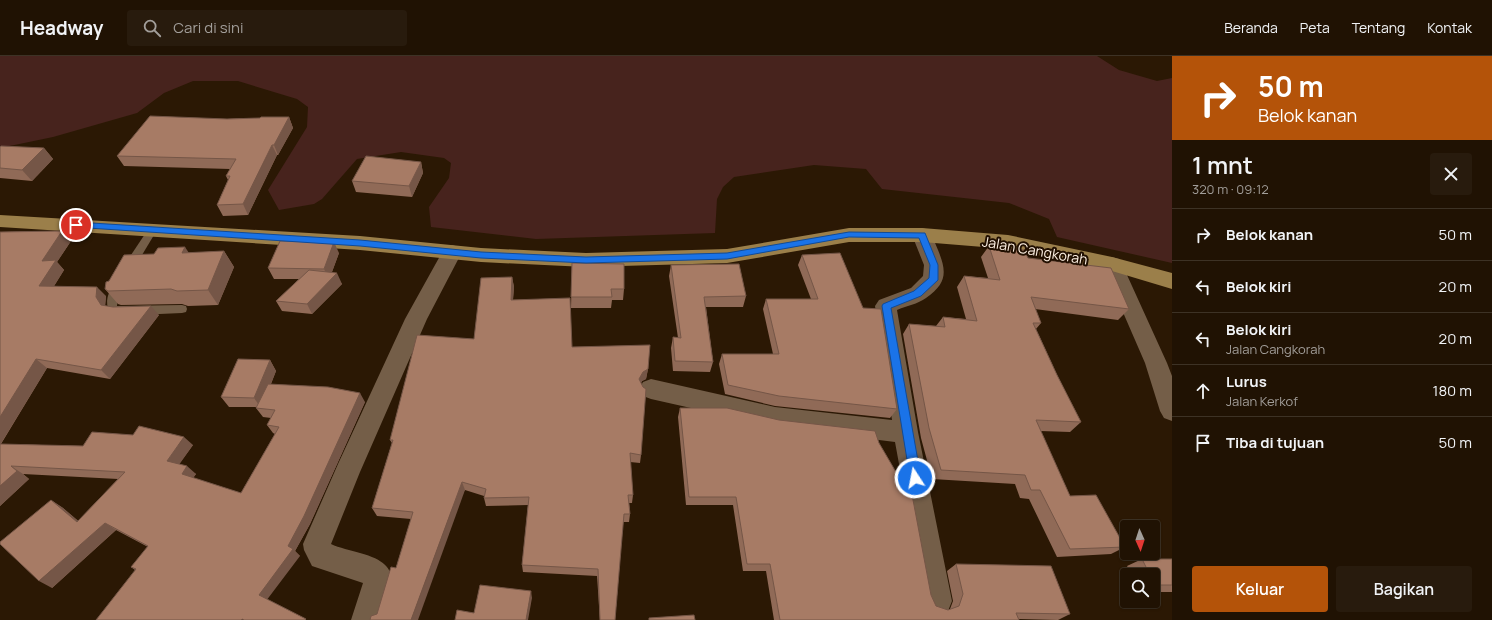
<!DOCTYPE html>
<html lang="id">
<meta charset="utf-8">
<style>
:root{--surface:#201203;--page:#281b0d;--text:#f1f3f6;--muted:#a29e9a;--line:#3d3225;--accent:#b45309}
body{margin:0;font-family:Manrope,sans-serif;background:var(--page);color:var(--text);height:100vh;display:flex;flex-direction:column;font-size:15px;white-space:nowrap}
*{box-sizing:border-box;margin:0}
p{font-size:13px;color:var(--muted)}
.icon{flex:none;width:22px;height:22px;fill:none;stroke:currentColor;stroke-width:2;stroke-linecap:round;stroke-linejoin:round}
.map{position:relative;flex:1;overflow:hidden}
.drawer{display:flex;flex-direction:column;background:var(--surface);width:320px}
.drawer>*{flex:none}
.banner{background:#b45309;color:#fff;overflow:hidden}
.needle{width:26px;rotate:177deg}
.controls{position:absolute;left:1120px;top:464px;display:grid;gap:8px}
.controls a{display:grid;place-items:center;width:40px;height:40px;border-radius:4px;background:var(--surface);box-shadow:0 1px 3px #0004,0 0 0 1px var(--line);font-size:20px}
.pin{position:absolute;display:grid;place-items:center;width:34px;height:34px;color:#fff;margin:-17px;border:2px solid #fff;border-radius:50%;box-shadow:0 1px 4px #0007}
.me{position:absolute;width:44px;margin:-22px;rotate:349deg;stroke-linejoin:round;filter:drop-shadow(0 0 3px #0008)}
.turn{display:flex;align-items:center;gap:14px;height:84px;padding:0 20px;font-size:18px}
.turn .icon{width:52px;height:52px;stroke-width:2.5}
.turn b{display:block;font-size:28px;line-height:34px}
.round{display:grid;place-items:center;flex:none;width:42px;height:42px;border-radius:4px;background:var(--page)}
.summary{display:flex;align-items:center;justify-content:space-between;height:68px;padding:0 20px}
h1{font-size:24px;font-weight:600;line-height:30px}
.cta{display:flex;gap:8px;margin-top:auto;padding:8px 20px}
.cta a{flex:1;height:46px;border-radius:4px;background:var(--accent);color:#fff;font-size:16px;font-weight:600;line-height:46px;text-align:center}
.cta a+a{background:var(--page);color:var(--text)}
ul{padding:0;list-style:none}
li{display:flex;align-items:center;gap:12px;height:52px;padding:0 20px;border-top:1px solid var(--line)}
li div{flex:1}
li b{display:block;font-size:15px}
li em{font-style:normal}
header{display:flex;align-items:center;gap:24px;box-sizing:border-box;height:56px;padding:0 20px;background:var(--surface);border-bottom:1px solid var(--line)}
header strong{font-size:19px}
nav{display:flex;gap:22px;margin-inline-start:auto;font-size:14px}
.search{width:280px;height:36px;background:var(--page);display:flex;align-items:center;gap:10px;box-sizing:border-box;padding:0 14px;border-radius:4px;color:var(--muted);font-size:15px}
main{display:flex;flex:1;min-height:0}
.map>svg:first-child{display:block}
</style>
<header>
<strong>Headway</strong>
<div class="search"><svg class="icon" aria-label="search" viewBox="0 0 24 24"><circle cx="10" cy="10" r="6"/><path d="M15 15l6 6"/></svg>Cari di sini</div>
<nav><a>Beranda</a><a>Peta</a><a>Tentang</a><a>Kontak</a></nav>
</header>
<main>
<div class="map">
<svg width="1172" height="564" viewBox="0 0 1172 564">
<rect width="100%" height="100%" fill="#2b1804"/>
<!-- green -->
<polygon fill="#47231d" points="0,0 1097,0 1119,14 1157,25 1172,22 1172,207 1057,181 1049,163 1009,147 882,133 866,113 814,109 734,121 723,131 717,143 715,177 536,183 431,171 429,151 449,122 451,107 444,102 401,96 357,103 322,143 314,148 279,154 268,134 307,71 308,51 297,43 238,25 193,25 164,37 137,57 53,81 0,92"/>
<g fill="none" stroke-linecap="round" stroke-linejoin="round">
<!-- service -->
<g fill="#745e48" fill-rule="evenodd">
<polygon points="152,171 157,174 133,214 125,214 124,211 125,208 149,172"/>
<path d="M119,225L123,226L124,229L118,241L117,250L182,249L186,250L187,253L186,256L182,257L137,259L110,257C104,245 108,237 115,226Z"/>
</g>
<!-- minor -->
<g fill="#745e48" fill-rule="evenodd">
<path d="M922,172L929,174C933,181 935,187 938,194C947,216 947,227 926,242C918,248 906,250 897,254L918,376L952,545L948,555L938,559L928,555L924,545L895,386L775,371L651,343L643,340L639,333L643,326L651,323L775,351L892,364L875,250L879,244L911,232L923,220L924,209L912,179L915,174Z"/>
<path d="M452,189L459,191L462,196L427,263L360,416L331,488C339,492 351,494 360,497C405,509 392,530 381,564H351L363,527L312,510L304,494L303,488L338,408L405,263L445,191Z"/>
<polygon points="1112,201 1119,203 1122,208 1167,307 1172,320 1172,365 1164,362 1160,355 1145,307 1102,208 1105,203"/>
</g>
<!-- primary -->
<polygon fill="#9b7f4a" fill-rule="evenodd" points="0,159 360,180 481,192 586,197 727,193 849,172 922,172 1008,179 1112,201 1172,217 1172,233 1112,215 1008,193 922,186 849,186 727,207 586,211 481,206 360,194 0,171"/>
</g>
<!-- wall -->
<g fill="#906a57">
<polygon points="289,61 293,72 278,99 277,99 248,159 223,160 217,149 228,124 226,120 230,113 124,110 117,100 227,63"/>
<polygon points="0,91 44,92 53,103 32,125 0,122"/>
<polygon points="421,106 423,117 412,141 356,136 352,125"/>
<polygon points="62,175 71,185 57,206 64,214 54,230 106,240 105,250 159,259 110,323 47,312 1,388 83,390 193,389 179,408 196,418 193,422 241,437 275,378 273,377 267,369 271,362 263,361 256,352 256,351 229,351 221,341 270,304 276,315 271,328 365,346 310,468 295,495 300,500 135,514 131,511 148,491 116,474 52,532 51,444 63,452 78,465 118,423 23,418 29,423 0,450 0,176"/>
<polygon points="989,190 1028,202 1129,253 1118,264 1035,253 1041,267 1036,273 1057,319 1081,366 1070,376 1040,375 1070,440 1125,491 1111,498 1057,501 1029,443 1020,442 1015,428 932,423 921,382 903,278 909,268 936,270 943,261 966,263 957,231 964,220 988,222 981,201"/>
<polygon points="224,195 234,211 218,249 188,250 182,248 121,249 118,248 105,233 189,197"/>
<polygon points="339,197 332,216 342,228 312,258 282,255 276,245 299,223 274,223 268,212"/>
<polygon points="802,199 897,353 890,362 775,350 725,338 719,308 722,298 773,298 763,253 766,243 811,243 798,209"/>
<polygon points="572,207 624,233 623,244 612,244 611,252 571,252"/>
<polygon points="671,209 746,240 743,251 706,251 713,306 710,316 673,315 671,292 673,281 678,282 669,220"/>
<polygon points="512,221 514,231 513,244 572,291 648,313 646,323 642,325 641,327 641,399 640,407 630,406 633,439 632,447 629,447 630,458 629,466 623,466 615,564 600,564 597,520 523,516 522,509 528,449 486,450 484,442 484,440 465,434 377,558 396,512 411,463 377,460 372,452 392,387 390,384 474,283"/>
<polygon points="680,352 931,539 936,550 948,554 950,553 953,545 947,515 956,508 1070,558 1058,564 1019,563 1019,564 774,564 766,515 743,515 733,449 686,449 678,361"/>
<polygon points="1142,503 1172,503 1172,536 1153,536 1153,519 1132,519 1127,510"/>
</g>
<!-- shaded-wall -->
<g fill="#755647">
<polygon points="289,61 293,72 278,99 274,89"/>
<polygon points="272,89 277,99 248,159 243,148"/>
<polygon points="44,92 53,103 32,125 22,114"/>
<polygon points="421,106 423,117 412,141 409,130"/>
<polygon points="62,175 71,185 57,206 64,214 48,240 39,230 42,205"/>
<polygon points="334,186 339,197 329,224 324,213"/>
<polygon points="185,191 195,206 182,197"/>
<polygon points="224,195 234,211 218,249 208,234"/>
<polygon points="337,217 342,228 312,258 307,248"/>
<polygon points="512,221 514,231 512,254 511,244"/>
<polygon points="97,231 106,240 105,251 101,249 96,241"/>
<polygon points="151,250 159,259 110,323 101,314"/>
<polygon points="36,303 47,312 0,389 0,361"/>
<polygon points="270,304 276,315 261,352 254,342"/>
<polygon points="648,313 646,323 642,325 638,332 639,323 643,316"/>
<polygon points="360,337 365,346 310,468 295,495 300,500 266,545 259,539 288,490"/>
<polygon points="184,381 193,389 176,413 167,405"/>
<polygon points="11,410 23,418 29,423 0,450 0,430"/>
<polygon points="187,410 196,418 190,426 182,418"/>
<polygon points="462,426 465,434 418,564 411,564"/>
<polygon points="51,444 63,452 88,473 77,466"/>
<polygon points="105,467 116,474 52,532 39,525"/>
<polygon points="531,535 532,542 528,564 526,564"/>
</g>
<!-- building -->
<g fill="#a77b65" stroke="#755647">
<polygon points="150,60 227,63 260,62 261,61 289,61 274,89 272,89 243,148 217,149 230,120 226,120 236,103 117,100"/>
<polygon points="1,90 44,92 22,114 0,112 0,91"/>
<polygon points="366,100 421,106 409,130 352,125"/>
<polygon points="62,175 42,205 56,204 39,230 97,231 96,241 101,249 113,251 151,250 101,314 36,303 0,361 0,176"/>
<polygon points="280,185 334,186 324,213 268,212"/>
<polygon points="989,190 1024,194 1028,202 1111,212 1129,253 1031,241 1041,267 1033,267 1057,319 1081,366 1036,364 1070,440 1096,439 1125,491 1070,493 1040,434 1031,434 1025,419 941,414 929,372 909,268 945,271 943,261 977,265 964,220 1000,224"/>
<polygon points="185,191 182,197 224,195 208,234 177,235 171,233 108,235 105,233 106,226 109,225 124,199 154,198 158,192"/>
<polygon points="840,197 863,252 881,253 897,353 779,340 728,329 722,298 779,298 766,243 818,243 802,199"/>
<polygon points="572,207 624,208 624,233 611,233 612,241 571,241"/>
<polygon points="739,208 746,240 704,241 713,306 675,305 673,281 681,282 671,209"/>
<polygon points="309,214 337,217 307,248 276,245"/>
<polygon points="512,221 511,244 570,242 572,291 650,289 648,313 643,316 639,323 643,331 646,333 641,399 630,397 633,439 628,439 630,458 624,458 615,564 600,564 598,513 522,509 529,441 484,442 486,433 462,426 411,564 370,564 371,560 377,558 391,511 396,512 413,456 372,452 393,384 390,384 417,279 474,283 481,222"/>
<polygon points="238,303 270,304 254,342 221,341"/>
<polygon points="268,328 328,331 360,337 304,460 288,490 293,493 259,539 306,563 305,564 244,564 242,563 241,564 96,564 136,513 131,511 148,490 105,467 39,525 0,488 0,486 51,444 77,466 125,416 11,410 17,415 0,430 0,388 83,390 92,376 133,379 139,370 184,381 167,405 187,410 182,418 241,437 279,371 267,369 275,354 256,352"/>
<polygon points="680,352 727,352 779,364 875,375 879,387 903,428 910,428 931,539 936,550 948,554 959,550 963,538 956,508 1051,510 1070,558 1016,557 1019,564 780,564 770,508 747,508 736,441 689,441"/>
<polygon points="1142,503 1172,503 1172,529 1156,529 1153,524 1153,519 1150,519"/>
<polygon points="480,529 531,535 526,564 455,564 457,554 474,557"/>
<polygon points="694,559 695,564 649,564 649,562"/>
</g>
<!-- route -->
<polygon fill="#1a73e8" stroke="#114b97" points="76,166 360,184 481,196 586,201 727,197 849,176 925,177 938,209 938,224 921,240 891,252 921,422 919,426 915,427 911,426 910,422 882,250 883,248 914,235 929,222 930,209 919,182 849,181 727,203 586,207 481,202 360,190 73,171 73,167"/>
<g text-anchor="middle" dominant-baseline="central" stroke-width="4" stroke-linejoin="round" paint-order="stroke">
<!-- street labels -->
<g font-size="14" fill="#fef1e4" stroke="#210f00">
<text transform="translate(1035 194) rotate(10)">Jalan Cangkorah</text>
</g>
</g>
</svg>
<div class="controls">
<a><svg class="needle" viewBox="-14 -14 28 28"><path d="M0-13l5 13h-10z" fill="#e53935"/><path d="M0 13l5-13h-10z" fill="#a29e9a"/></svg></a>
<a><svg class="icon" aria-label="search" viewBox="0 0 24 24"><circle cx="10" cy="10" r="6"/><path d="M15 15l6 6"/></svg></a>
</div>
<div class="pin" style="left:76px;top:169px;background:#d93025"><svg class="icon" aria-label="arrive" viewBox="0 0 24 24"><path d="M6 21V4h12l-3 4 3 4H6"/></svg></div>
<svg class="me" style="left:915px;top:422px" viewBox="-20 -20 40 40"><circle r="17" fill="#1a73e8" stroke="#fff" stroke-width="3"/><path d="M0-11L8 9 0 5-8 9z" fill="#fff"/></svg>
</div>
<section class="drawer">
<div class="banner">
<div class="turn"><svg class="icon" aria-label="right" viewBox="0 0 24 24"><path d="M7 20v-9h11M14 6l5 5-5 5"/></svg><div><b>50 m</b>Belok kanan</div></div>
</div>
<div class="summary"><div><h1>1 mnt</h1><p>320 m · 09:12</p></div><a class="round"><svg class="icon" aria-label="close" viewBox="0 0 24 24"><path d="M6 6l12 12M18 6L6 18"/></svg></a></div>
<ul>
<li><svg class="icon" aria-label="right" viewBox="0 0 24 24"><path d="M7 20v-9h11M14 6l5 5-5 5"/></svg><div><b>Belok kanan</b></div><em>50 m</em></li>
<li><svg class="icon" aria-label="left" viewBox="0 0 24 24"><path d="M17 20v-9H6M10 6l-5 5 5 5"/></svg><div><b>Belok kiri</b></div><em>20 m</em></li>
<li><svg class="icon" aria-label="left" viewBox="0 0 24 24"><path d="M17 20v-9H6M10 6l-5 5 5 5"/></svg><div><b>Belok kiri</b><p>Jalan Cangkorah</p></div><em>20 m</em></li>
<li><svg class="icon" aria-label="ahead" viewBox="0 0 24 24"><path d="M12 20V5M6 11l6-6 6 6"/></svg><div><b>Lurus</b><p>Jalan Kerkof</p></div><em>180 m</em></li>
<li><svg class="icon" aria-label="arrive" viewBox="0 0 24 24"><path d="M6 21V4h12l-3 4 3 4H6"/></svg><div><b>Tiba di tujuan</b></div><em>50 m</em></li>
</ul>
<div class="cta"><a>Keluar</a><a>Bagikan</a></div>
</section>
</main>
